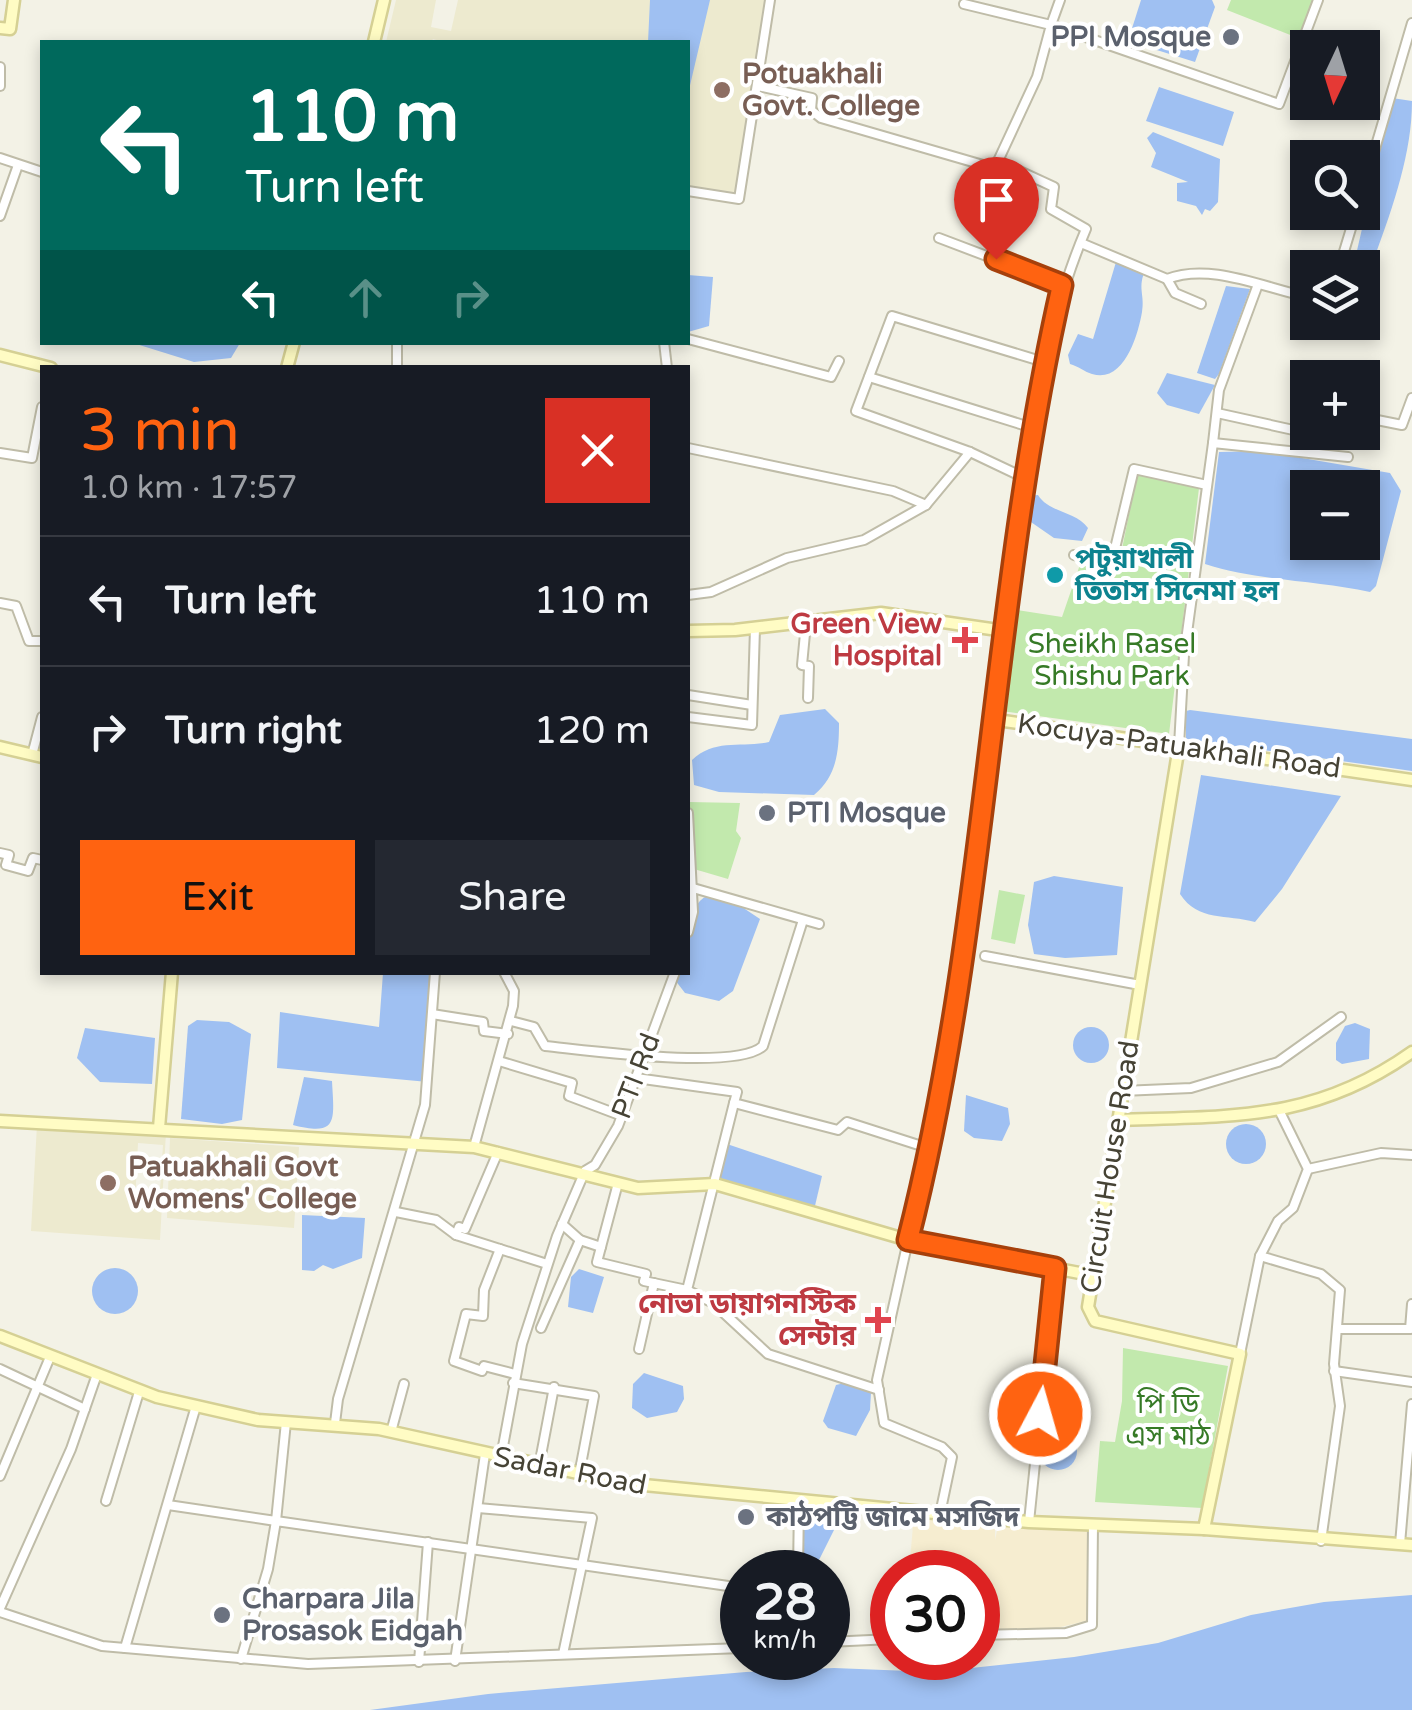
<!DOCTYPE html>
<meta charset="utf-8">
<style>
:root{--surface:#171b24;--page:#242831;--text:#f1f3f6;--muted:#9ea1a6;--line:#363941;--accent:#ff6311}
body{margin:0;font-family:"Varela Round","Noto Sans Bengali",sans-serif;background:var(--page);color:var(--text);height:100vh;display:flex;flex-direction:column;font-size:38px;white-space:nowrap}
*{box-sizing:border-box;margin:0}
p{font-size:32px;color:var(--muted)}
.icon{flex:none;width:55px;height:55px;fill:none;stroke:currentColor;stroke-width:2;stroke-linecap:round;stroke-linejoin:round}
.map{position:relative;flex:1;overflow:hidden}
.sheet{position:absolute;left:40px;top:365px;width:650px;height:610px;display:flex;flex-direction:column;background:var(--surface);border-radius:0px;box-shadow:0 5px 15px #0003}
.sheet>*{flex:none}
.guide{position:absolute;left:40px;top:40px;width:650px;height:305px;border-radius:0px;box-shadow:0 5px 15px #0003;background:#00695c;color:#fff;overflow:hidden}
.needle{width:65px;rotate:184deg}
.controls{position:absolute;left:1290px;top:30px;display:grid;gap:20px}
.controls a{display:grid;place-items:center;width:90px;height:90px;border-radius:0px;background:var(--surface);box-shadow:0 5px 15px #0003;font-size:50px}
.speed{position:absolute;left:720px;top:1550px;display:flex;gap:20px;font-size:50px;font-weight:700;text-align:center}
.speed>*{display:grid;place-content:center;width:130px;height:130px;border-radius:50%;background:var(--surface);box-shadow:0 5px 15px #0003;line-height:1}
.speed small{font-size:25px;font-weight:400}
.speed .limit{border:15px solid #d22;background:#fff;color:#111}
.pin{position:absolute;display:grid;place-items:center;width:85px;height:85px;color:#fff;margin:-102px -42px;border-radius:50% 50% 50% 0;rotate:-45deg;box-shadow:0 0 10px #0007}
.pin .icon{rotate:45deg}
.me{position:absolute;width:110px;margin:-55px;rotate:6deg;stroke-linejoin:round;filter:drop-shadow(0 0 8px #0008)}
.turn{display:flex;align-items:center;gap:35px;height:210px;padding:0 40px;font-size:45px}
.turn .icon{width:130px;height:130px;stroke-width:2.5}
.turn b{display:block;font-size:70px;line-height:85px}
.lanes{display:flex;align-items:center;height:95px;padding:0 40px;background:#0003;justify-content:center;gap:50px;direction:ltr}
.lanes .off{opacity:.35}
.round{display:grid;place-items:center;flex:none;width:105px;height:105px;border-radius:0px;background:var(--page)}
.headline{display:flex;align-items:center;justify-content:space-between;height:170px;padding:0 40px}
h1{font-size:60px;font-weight:600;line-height:75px;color:var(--accent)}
.button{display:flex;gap:20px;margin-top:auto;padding:20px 40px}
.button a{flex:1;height:115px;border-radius:0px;background:var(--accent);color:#111;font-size:40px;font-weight:600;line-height:115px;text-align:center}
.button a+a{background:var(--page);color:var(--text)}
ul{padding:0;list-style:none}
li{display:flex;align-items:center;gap:30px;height:130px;padding:0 40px;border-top:2px solid var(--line)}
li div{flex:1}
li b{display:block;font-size:38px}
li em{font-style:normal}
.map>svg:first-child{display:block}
</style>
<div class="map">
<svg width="1412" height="1710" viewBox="0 0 1412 1710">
<rect width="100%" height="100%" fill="#f3f2e6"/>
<!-- commercial -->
<polygon fill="#f6edd0" points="914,1514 995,1523 995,1540 998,1527 1012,1524 1084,1527 1092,1535 1090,1620 1044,1631 989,1631 989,1617 987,1630 978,1631 978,1572 909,1572"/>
<!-- education -->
<g fill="#edeacf" fill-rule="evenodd">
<polygon points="396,0 436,0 431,27 451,31 458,0 771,0 739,199 688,191 688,42 444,42 433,39 431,42 386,42"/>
<path d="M37,1125L166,1132L160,1240L31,1231ZM138,1143L163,1145L159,1205L135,1203Z"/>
<polygon points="170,1138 299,1147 294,1228 167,1218"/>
</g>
<!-- green -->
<g fill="#c2e9ad">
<polygon points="1231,0 1313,0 1298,38 1227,10"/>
<polygon points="1137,474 1199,488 1169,734 1001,711 1017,610 1062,617 1085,550 1122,549"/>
<polygon points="689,802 740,803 736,831 741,838 728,879 694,869"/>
<polygon points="999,890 1025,895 1015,944 991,939"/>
<polygon points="1123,1348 1228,1366 1202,1508 1095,1502 1100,1441 1115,1442 1122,1401"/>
</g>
<!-- water -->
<g fill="#9fc0f2" fill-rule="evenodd">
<polygon points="650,0 710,0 688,94 688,42 648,42"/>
<polygon points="1141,0 1212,0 1215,7 1195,62 1128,41"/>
<polygon points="1159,87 1234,112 1223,146 1146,121"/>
<path d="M1392,98L1412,101C1412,164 1384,230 1363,289L1362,268H1353Z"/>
<polygon points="1153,132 1220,159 1218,202 1210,211 1205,209 1202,215 1196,206 1177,201 1177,183 1188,182 1151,167 1156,153 1147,138"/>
<path d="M1116,262L1144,273C1138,289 1145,296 1142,312C1138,335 1124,384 1092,374C1085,372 1078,366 1070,364L1068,355L1078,334L1093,339Z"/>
<polygon points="688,275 713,277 709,326 688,332"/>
<polygon points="1226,286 1250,289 1219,374 1215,379 1197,373"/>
<polygon points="133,343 240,343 231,358 194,362"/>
<polygon points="1167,373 1215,385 1199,414 1167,405 1157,393"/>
<path d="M1262,451L1390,473L1401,491L1376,586L1370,592C1316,580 1257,581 1205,564L1219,452ZM1308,488H1362V542H1308Z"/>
<path d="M1038,495C1049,513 1076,511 1088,528L1082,541L1054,538L1028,520L1027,496Z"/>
<path d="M825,709L839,723C839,751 837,776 814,795L719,792L694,785L692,760C715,738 741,748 769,742L780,715Z"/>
<polygon points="1190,710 1412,739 1412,771 1186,739 1186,711"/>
<path d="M1201,775L1341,796L1282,889L1255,922C1227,914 1198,922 1180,894Z"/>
<polygon points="1054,876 1123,887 1117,955 1065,958 1034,954 1028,925 1034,882"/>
<path d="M707,896L742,907L760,919L733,991L719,1001L685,993L675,980L677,973L688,972C688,952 686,904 707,896Z"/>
<polygon points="383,973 434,973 428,1082 277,1068 280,1012 379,1027"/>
<polygon points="197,1020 229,1022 251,1034 242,1120 222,1124 181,1119 188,1026"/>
<polygon points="1355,1023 1370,1029 1369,1059 1342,1064 1336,1060 1336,1043 1345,1026"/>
<circle cx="1091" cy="1045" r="18"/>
<polygon points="85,1028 155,1038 152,1084 100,1082 77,1058"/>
<path d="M304,1077L332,1081C334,1120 339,1137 293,1125Z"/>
<polygon points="966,1095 1008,1108 1010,1124 1002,1141 974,1138 964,1131"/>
<circle cx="1246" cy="1144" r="20"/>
<polygon points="727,1144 822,1176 814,1210 718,1182"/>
<polygon points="302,1215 365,1218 362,1258 333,1269 323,1265 314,1271 302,1270"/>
<circle cx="115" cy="1291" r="23"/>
<polygon points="579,1269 604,1277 593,1313 568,1307 571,1277"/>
<polygon points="644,1373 683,1386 684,1399 677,1412 647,1418 632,1408 633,1384"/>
<polygon points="844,1383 871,1392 870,1410 856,1436 828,1428 823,1421 836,1385"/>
<circle cx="1058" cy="1451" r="19"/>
<polygon points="810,1519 836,1526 817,1564 833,1574 814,1572 804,1561 803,1525"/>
<polygon points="1412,1595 1412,1710 370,1710 488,1694 746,1672 834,1668 934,1672 1074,1657 1158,1643 1251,1615 1324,1602"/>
</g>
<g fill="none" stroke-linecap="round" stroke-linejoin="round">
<defs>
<g id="street">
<polyline points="1060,0 1051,25 1279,104 1318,0"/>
<polyline points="964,4 1051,25 1037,77 998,161"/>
<polyline points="0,67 0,86"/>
<path d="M758,86L812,98L811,110L821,118L990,167L998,161L1054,187L1051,209L1086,229C1032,356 1024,497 1003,632"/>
<polyline points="0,158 42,172"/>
<polyline points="688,191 739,199 770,0"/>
<polyline points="1362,193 1412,23"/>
<polyline points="0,216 18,165"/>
<polyline points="939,238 1063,285"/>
<path d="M1081,243L1167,279C1210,262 1264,288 1308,297"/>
<polyline points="1339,268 1356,212"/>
<polyline points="1167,279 1175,293 1201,304"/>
<polyline points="688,339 831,377 839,361"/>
<polyline points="397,342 397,368"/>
<polyline points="664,342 667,368"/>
<polyline points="869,377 1033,428"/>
<polyline points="1217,413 1298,431 1308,403"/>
<polyline points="1362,417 1402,425 1412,398"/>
<polyline points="1213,443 1219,390 1257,287"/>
<polyline points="688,448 893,491 926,505"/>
<polyline points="0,453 32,458 42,407"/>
<polyline points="1027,479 970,452 856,411 892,316 1044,362"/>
<polyline points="1074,555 1112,561 1134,469 1207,485"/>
<polyline points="688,595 711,592 787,558 864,540 926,505 970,452"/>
<polyline points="0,603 16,606 29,641 42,641"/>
<polyline points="806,623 802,665 809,666 808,698"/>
<polyline points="688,695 752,705"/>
<polyline points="688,717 752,725 755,628"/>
<polyline points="1179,746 1184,655 1213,443 1348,457"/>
<polyline points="32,755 42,717"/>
<polyline points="688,813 693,912 688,932"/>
<polyline points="0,853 9,855 6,865 28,871 33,858 42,860"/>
<polyline points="693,888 819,924"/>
<polyline points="985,956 1140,985"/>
<polyline points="432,1014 483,1022 484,1031 508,1034"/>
<path d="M511,1021L534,1027L545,1046C586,1050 737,1071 763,1046L803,920"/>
<polyline points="499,1061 572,1083 569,1096 622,1116"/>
<polyline points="636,1078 737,1092 734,1103 838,1130 847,1122 931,1149"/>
<polyline points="1122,1091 1191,1088 1278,1062 1341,1017"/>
<polyline points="734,1103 687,1290 713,1303 768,1354 879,1390"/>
<polyline points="1279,1110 1308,1169 1293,1208 1278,1221 1260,1256 1321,1274 1340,1290 1334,1364 1340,1406 1321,1541"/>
<polyline points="474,1147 513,1006 514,991 504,972"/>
<polyline points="1308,1169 1381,1153 1412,1155"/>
<polyline points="618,1183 597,1262 646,1274 644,1281 687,1290"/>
<polyline points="396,1212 436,1220 456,1235 547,1264"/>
<polyline points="562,1224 580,1240 601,1247"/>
<polyline points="456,1235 459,1227 465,1229 498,1152"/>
<polyline points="500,1249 484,1290 483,1316 466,1314 454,1361 482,1371 484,1366 515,1374"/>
<polyline points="541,1328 580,1240"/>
<polyline points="1338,1329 1410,1329 1412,1304"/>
<polyline points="639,1349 654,1283"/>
<polyline points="1240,1354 1260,1256"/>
<polyline points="0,1369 85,1409"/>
<polyline points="1334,1371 1412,1382"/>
<polyline points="513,1383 594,1396 579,1475"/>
<polyline points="335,1423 338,1399 425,1105 435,972"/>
<polyline points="391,1432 404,1384"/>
<polyline points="501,1457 522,1344 557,1236 585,1171 595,1165 618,1126 675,972"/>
<polyline points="539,1466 554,1387"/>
<polyline points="0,1476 50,1357"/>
<polyline points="106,1501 139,1392"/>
<polyline points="168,1505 276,1521 286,1422"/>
<polyline points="478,1508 592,1518 563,1654"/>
<polyline points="940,1514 952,1457 942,1447 884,1423 877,1380 943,1083 991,717"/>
<polyline points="1029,1522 1055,1268"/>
<polyline points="1400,1544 1412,1404"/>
<polyline points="798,1572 799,1503"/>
<polyline points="0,1608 71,1449 96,1377"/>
<polyline points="0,1612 102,1646 308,1664 742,1648"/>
<polyline points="978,1635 1066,1633 1092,1625 1093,1525"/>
<polyline points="828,1642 892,1639"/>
<polyline points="125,1648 196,1406"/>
<polyline points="241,1659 268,1569 276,1521 742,1588"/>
<polyline points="455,1661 485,1454"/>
<polyline points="419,1662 428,1542"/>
</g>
<g id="secondary">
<polyline points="0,28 10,29 14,0"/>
<polyline points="374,42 384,0"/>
<polyline points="0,355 51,368"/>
<polyline points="287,368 294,342"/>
<polyline points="688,631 735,630 881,613 998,630 1003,632 992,712 997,720 1412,780"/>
<polyline points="1179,746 1088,1307 1095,1321 1240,1354 1204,1529"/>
<polyline points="0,747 42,757"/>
<path d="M1119,1120C1233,1116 1315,1121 1412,1052"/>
<polyline points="0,1121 474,1147 638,1188 715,1184 908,1240 1090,1275"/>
<polyline points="159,1128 172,972"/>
<polyline points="0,1336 157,1397 258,1420 379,1429 623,1483 1029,1522 1204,1529 1412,1545"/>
</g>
</defs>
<!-- street casing -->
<use href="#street" stroke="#bfbca8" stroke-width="12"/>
<!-- secondary casing -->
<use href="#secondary" stroke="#d5d094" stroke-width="15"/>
<!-- street -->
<use href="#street" stroke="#fff" stroke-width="8"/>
<!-- secondary -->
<use href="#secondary" stroke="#fffcc4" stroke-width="10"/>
</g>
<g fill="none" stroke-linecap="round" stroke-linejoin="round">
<defs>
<path id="route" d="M996,259L1062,285C990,599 988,927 908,1240L1055,1268L1040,1414"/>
</defs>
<!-- route casing -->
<use href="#route" stroke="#a6400b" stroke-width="25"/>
<!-- route -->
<use href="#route" stroke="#ff6311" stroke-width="18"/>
</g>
<!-- markers -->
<g fill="#6b7280" stroke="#fff" stroke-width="4">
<circle cx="1231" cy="37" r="10"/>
<circle cx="767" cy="813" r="10"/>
<circle cx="746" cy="1517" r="10"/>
<circle cx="222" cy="1615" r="10"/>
</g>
<g fill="#8d6e63" stroke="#fff" stroke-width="4">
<circle cx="722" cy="90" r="10"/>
<circle cx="108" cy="1183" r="10"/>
</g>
<circle fill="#0f9aa8" stroke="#fff" stroke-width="4" cx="1055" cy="575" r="10"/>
<g fill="#e0444e" stroke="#fff" stroke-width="4">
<path d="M960 625h10v10h10v10h-10v10h-10v-10h-10v-10h10z"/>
<path d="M873 1305h10v10h10v10h-10v10h-10v-10h-10v-10h10z"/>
</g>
<g text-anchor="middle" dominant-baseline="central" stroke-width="8" stroke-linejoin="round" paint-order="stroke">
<!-- worship labels -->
<g font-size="28" font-weight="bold" fill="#5b616d" stroke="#fff" text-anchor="start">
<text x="1211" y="37" text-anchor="end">PPI Mosque</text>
<text x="787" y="813">PTI Mosque</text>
<text x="766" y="1517">কাঠপট্টি জামে মসজিদ</text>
<text x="242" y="1599">Charpara Jila<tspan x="242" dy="32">Prosasok Eidgah</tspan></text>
</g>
<!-- education labels -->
<g font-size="28" font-weight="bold" fill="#785e54" stroke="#fff" text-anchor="start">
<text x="742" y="74">Potuakhali<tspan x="742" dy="32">Govt. College</tspan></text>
<text x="128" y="1167">Patuakhali Govt<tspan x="128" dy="32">Womens' College</tspan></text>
</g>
<!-- culture labels -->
<g font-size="28" font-weight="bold" fill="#0d838f" stroke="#fff" text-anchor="start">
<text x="1075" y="559">পটুয়াখালী<tspan x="1075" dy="32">তিতাস সিনেমা হল</tspan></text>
</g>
<!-- health labels -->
<g font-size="28" font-weight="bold" fill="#be3a42" stroke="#fff" text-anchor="end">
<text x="942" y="624">Green View<tspan x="942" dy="32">Hospital</tspan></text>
<text x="856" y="1304">নোভা ডায়াগনস্টিক<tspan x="856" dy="32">সেন্টার</tspan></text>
</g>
<!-- park labels -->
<g font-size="28" fill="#367a26" stroke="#fff">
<text x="1112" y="644">Sheikh Rasel<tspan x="1112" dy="32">Shishu Park</tspan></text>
<text x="1168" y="1404">পি ডি<tspan x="1168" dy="32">এস মাঠ</tspan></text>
</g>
<!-- street labels -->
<g font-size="28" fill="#464335" stroke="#fff">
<text transform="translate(1179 746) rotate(8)">Kocuya-Patuakhali Road</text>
<text transform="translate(636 1076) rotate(-69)">PTI Rd</text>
<text transform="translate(1110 1167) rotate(-81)">Circuit House Road</text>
<text transform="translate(570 1471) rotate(11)">Sadar Road</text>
</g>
</g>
</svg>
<div class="controls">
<a><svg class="needle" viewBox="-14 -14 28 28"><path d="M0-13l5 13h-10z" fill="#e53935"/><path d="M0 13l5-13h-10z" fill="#9ea1a6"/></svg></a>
<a><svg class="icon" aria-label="search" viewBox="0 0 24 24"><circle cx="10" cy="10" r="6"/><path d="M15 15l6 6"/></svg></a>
<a><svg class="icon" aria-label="layers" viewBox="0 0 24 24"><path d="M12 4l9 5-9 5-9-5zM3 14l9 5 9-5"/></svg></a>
<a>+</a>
<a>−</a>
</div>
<div class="speed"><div>28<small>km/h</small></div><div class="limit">30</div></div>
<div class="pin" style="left:996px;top:259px;background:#d93025"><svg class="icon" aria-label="arrive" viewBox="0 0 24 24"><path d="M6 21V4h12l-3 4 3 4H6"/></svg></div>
<svg class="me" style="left:1040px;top:1414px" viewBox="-20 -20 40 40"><circle r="17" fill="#ff6311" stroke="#fff" stroke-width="3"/><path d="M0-11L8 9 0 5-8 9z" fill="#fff"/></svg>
<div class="guide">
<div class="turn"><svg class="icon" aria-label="left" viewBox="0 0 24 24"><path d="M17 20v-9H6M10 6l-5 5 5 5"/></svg><div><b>110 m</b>Turn left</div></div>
<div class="lanes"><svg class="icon" aria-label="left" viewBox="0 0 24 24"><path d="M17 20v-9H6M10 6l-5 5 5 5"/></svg><svg class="icon off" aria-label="ahead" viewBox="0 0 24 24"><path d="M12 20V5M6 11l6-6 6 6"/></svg><svg class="icon off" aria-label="right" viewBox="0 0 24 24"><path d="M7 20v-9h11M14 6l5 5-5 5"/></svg></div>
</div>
<section class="sheet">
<div class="headline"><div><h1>3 min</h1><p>1.0 km · 17:57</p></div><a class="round" style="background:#d93025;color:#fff"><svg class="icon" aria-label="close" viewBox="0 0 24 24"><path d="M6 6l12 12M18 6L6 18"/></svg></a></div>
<ul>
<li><svg class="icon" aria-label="left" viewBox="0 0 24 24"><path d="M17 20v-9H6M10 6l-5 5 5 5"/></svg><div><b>Turn left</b></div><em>110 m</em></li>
<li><svg class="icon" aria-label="right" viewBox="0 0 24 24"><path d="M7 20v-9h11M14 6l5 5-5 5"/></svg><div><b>Turn right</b></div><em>120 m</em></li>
</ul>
<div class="button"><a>Exit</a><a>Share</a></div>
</section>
</div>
